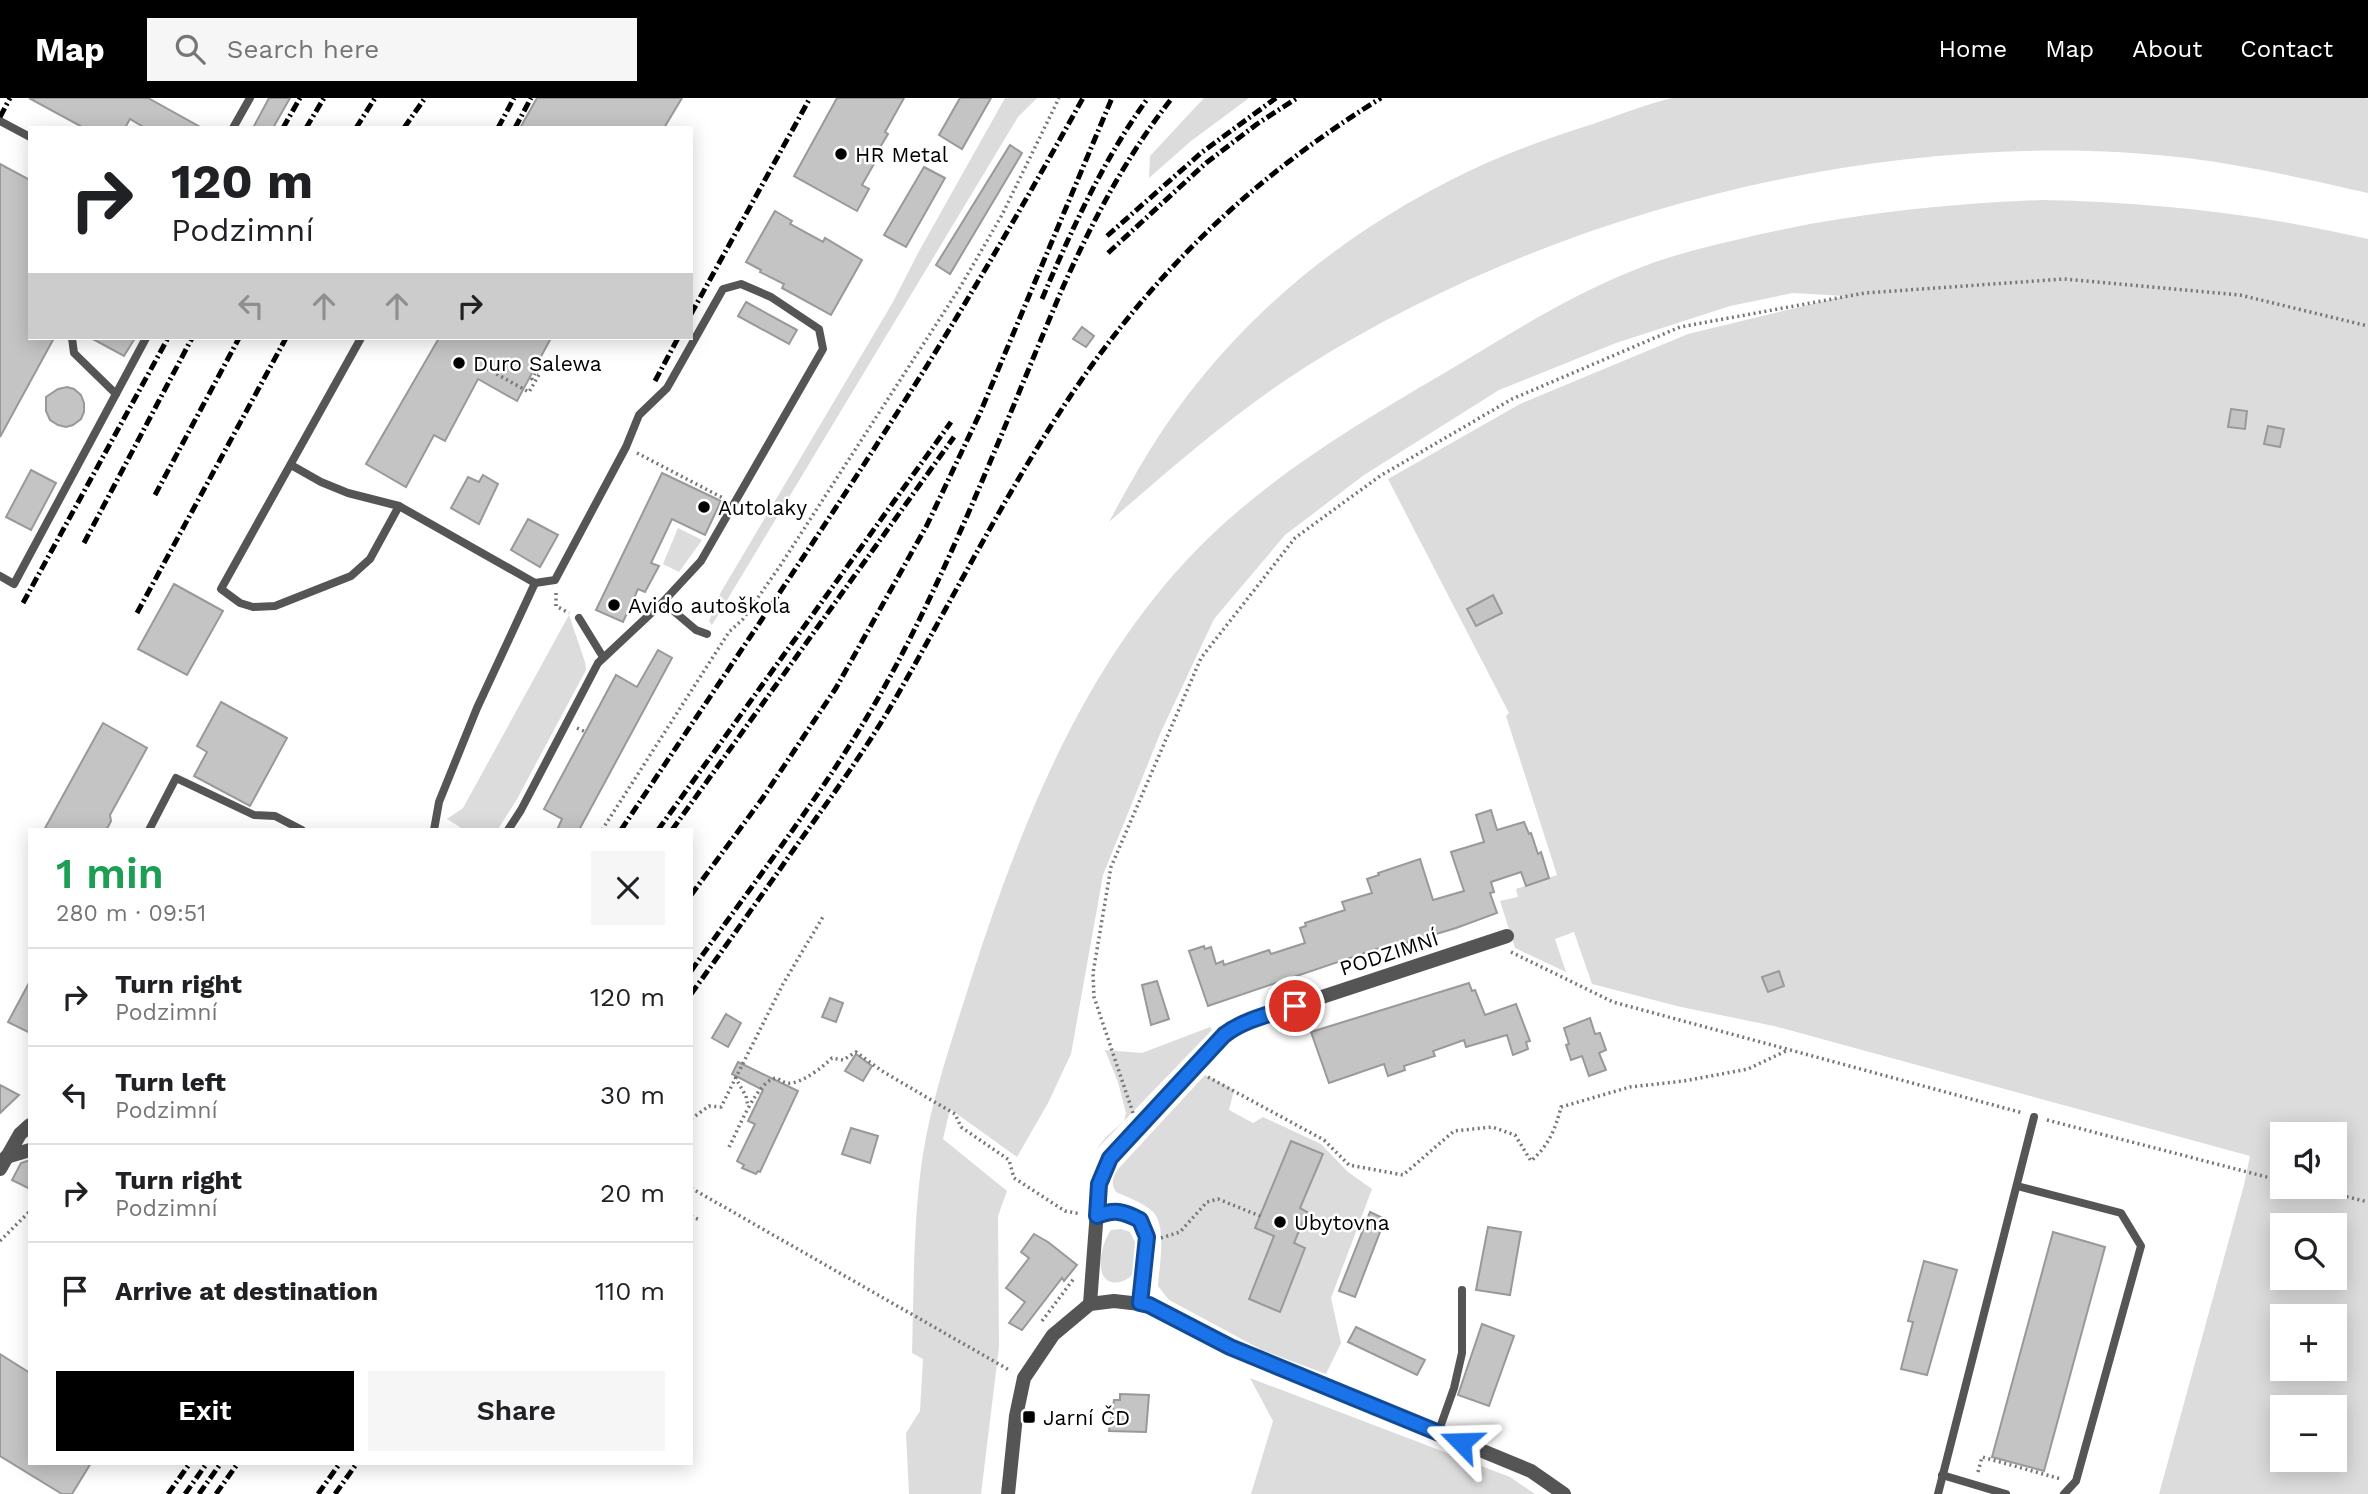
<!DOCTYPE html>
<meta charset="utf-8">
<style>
:root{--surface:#fff;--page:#f6f6f6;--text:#202124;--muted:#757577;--line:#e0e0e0;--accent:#000}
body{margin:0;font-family:"Work Sans",sans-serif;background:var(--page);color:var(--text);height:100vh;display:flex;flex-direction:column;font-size:26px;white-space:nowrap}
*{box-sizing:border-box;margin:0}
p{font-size:23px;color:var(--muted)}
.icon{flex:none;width:38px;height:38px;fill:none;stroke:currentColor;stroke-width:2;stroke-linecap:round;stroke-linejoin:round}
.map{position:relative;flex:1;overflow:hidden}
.panel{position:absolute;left:28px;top:730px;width:665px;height:637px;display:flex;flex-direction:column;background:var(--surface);border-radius:0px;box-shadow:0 4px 18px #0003}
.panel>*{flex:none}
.top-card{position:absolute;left:28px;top:28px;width:665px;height:214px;border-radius:0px;box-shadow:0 4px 18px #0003;background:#fff;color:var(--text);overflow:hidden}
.tools{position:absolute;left:2270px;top:1024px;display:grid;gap:14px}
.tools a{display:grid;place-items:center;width:77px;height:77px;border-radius:0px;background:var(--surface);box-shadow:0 4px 18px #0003;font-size:35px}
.pin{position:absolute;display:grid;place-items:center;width:60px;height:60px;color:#fff;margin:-30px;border:4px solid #fff;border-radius:50%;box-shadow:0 2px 7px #0007}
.me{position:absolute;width:77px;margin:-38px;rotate:292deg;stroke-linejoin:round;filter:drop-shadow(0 0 5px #0008)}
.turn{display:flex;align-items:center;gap:24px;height:147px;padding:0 28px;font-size:32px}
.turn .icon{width:91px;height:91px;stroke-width:2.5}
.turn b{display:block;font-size:49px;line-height:60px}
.lanes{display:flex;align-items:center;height:66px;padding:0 28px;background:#0003;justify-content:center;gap:35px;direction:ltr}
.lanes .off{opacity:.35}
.round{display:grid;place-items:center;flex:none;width:74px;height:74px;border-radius:0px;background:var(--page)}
.summary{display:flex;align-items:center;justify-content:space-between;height:119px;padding:0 28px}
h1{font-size:42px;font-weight:600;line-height:52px;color:#1e9e55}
.action{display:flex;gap:14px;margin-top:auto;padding:14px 28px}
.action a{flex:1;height:80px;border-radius:0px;background:var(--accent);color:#fff;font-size:28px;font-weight:600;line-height:80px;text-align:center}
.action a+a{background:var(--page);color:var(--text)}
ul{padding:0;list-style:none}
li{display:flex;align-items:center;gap:21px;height:98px;padding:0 28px;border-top:2px solid var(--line)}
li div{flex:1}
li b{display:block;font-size:26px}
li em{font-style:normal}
header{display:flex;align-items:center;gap:42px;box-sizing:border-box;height:98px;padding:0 35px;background:var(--accent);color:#fff}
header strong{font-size:33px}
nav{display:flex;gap:38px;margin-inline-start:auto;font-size:24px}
.search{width:490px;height:63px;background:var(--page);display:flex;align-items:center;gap:18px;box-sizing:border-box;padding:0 24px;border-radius:0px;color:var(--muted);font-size:26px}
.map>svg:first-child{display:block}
</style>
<header>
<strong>Map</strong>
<div class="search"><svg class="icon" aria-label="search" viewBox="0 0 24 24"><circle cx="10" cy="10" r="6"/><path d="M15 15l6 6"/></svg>Search here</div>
<nav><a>Home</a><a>Map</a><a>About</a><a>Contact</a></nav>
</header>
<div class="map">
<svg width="2368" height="1396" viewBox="0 0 2368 1396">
<rect width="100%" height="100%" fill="#fff"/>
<!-- green -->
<g fill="#dcdcdc" fill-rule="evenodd">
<polygon points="1005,0 1037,0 1018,19 712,527 709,523 721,494 893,204 918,155"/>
<polygon points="1204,0 1249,0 1191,43 1149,80 1150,58"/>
<path d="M1672,0H2365L2368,1V95C2308,81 2248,68 2187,60C1892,26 1558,111 1307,268C1236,313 1172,369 1109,424C1132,381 1157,337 1187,298C1265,195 1373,115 1491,63C1526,48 1561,36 1596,25C1621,16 1647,6 1672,0Z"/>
<path d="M2042,102C2153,104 2260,116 2368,141V1396H2159L2244,1087L2250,1058L1774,928L1681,909L1592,886L1574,834L1555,841L1566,874L1515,850L1500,803L1518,799L1516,791L1557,777L1506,618L1509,615L1388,381L1520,306L1688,236L1845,198L1793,195L1730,208L1616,245L1499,292L1364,377L1285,437L1214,521L1160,636L1103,777L1071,956L1048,1005L1017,1059L950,1011L943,1041L1007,1093L998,1118L999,1249L981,1396H909L906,1335L920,1313L923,1261L912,1255C914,1189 913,1121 923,1056C933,995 953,939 971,881C1019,732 1078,580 1185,464C1257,386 1350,330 1441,277C1504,240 1564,200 1632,173C1665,159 1701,150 1736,142C1837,117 1939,106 2042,102ZM2282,1036H2334V1088H2282ZM2282,1127H2334V1180H2282ZM2282,1218H2334V1270H2282ZM2282,1309H2334V1362H2282Z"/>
<polygon points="678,430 702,442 679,474 663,466"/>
<polygon points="569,517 585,564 586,572 516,703 498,731 463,731 447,721 463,710"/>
<polygon points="1210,929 1212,932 1095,1053 1106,1039 1124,1023 1126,1015 1118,984 1105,952 1142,955"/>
<path d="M1205,977L1234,992L1229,1012L1253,1025L1263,1019L1321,1046L1348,1074L1372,1091L1331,1200L1341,1245L1326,1276L1262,1252L1169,1202L1158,1188C1159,1169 1168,1125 1151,1112C1141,1104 1127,1099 1116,1094C1110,1085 1113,1079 1118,1071ZM1292,1043L1324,1056L1300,1110L1307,1114L1294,1145L1306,1150L1280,1213L1248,1200L1274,1138L1255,1129Z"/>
<path d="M1121,1131L1130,1134L1135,1144L1132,1177C1122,1187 1104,1189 1101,1171C1099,1160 1104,1141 1111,1132Z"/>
<polygon points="1250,1280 1510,1379 1535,1396 1251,1396 1273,1323"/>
</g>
<!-- building -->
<g fill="#c4c4c4" stroke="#999" stroke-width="2">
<polygon points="29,0 148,0 202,30 145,30 130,21 125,30 84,30"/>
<polygon points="269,0 290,0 273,30 253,30"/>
<polygon points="537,0 682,0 664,30 520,30"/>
<polygon points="837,0 904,0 885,34 888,36 876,56 879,57 862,87 869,91 857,113 794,78"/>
<polygon points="960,0 991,0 962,51 939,37"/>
<polygon points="1010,47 1022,55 950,176 936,167"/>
<polygon points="0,66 30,82 30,240 54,240 0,339"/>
<polygon points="924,69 945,80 906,149 884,137"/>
<polygon points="775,113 792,123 790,126 823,144 825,140 862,162 831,217 782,190 784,186 760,174 761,172 746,164"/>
<polygon points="746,204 797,232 789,246 738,218"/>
<polygon points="1082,229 1094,238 1086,249 1073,241"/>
<polygon points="91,240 135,240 124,258"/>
<polygon points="439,240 551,240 517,303 478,281 445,343 434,337 406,389 366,366"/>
<polygon points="67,289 74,291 81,297 84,305 84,314 81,321 73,327 66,329 58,327 50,322 46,313 46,299 58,291"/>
<polygon points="2231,311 2247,313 2245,331 2228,329"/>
<polygon points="2268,328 2284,331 2280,349 2264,346"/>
<polygon points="31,372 56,385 31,432 6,419"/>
<polygon points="662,375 721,403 705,437 672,421 651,465 659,468 645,494 638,491 623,524 596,512"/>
<polygon points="483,377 498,386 479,426 451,410 468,379 479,384"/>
<polygon points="528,421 558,437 540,469 511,452"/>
<polygon points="174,486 223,513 187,577 138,551"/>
<polygon points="1493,497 1502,515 1476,528 1467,511"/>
<polygon points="658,552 672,560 579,732 557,732 562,721 544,711 616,577 637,589"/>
<polygon points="221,604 287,640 250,708 194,678 207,654 197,648"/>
<polygon points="103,625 147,650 110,717 111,723 108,729 104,732 44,732"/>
<polygon points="1491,712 1497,732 1524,724 1529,736 1531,735 1538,756 1541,754 1549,780 1526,788 1521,774 1491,784 1494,794 1490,795 1497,815 1456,830 1383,852 1382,849 1208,908 1189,853 1204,848 1205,851 1211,849 1216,866 1223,863 1224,867 1269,852 1271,856 1305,845 1300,830 1306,828 1305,825 1345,812 1342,804 1372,795 1367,781 1379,777 1378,775 1420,761 1433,802 1464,793 1451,754 1484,744 1476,717"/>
<polygon points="1779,873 1784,888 1768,894 1762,879"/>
<polygon points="30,883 30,935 8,924"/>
<polygon points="1157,883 1169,921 1151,927 1142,887"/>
<polygon points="1469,885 1472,893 1475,892 1485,917 1516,906 1530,943 1526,944 1528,951 1513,957 1507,937 1466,949 1464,942 1433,953 1435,958 1404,968 1405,972 1388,978 1384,966 1329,985 1311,934"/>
<polygon points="830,900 843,905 836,924 822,919"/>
<polygon points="726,916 741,925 728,949 712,940"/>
<polygon points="1590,920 1595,936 1600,935 1606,952 1599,955 1606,972 1589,978 1582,958 1571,962 1566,947 1569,946 1564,930"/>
<polygon points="856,956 872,968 863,983 845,973"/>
<polygon points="738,964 798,993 760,1074 758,1073 756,1076 742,1070 744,1067 737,1063 755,1026 748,1023 763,992 732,976"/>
<polygon points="0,987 19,997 0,1015"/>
<polygon points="851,1030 878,1038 870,1065 842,1056"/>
<polygon points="1291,1043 1323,1056 1300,1110 1307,1114 1294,1145 1305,1150 1280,1214 1249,1201 1274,1138 1255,1130"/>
<polygon points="30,1062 30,1091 12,1082 21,1065"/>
<polygon points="1370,1114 1385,1121 1355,1199 1339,1193"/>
<polygon points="1488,1129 1521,1134 1510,1197 1476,1192"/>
<polygon points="2053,1134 2105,1149 2044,1373 1992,1359"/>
<polygon points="1034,1136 1048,1144 1077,1167 1064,1183 1062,1180 1022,1232 1009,1225 1025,1204 1006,1190 1029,1160 1021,1154"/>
<polygon points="1924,1163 1957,1172 1927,1277 1901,1271 1913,1224 1908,1223"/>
<polygon points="1482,1226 1514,1238 1489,1308 1458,1297"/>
<polygon points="1356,1229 1425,1262 1417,1277 1348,1244"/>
<polygon points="0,1256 30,1275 30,1365 91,1365 72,1396 62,1396 0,1358"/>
<polygon points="1120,1296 1149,1297 1146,1334 1109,1333 1114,1302 1120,1302"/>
</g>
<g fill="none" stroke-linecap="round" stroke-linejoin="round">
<!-- path -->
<g stroke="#777" stroke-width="3.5" stroke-dasharray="2 3.5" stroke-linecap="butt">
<polyline points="482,268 529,294 540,275 536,273 532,281 535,283"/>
<polyline points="637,355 723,400"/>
<polyline points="556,495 556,508 569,515"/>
<polyline points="577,630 586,634"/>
<polyline points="602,732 729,534 743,521 780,468 959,191 1002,117 1059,0"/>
<polyline points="1511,854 1613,904 2023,1015"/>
<polyline points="735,979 746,998 748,1009"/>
<path d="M1208,979L1324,1042L1349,1067L1403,1077L1454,1033L1492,1029L1515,1037L1531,1063C1549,1047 1555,1032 1561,1009L1630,989L1684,983L1748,971L1788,952"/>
<polyline points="1133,1015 1094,899 1093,875 1111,769 1201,560 1295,440 1380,378 1512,301 1680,229 1865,195 2064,181 2240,197 2368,228"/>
<polyline points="691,1021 709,1008 721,1009 783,886 824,817"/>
<polyline points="2047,1022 2282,1083"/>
<path d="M729,1049C738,1033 757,981 777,980C780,982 783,984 787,985C800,987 823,969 832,960L843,962L856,954L882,973L955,1016L961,1029L1009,1062L1014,1080L1065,1113L1081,1116"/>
<polyline points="2304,1088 2368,1104"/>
<polyline points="691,1090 1011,1273"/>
<polyline points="691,1118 700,1122"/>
<polyline points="1161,1140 1180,1134 1207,1104 1218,1101 1260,1118"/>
<polyline points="0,1143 30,1113"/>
<polyline points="1042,1223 1075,1179"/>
<polyline points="1978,1374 1982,1359 2061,1381"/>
</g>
<!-- service -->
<g stroke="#555" stroke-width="8">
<polyline points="0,23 30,39"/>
<polyline points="233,30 250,0"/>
<polyline points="72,240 74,255 116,296"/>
<polyline points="361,240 221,491 240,505 253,509 275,508 351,478 370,461 399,408"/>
<polyline points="291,367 321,384 348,395 399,408 535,485 555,482 626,349 639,317 667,290 723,191 741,186 771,199 819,231 823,251 701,463 663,504 598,565 521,712 508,732"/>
<polyline points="0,478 14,486 146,240"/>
<polyline points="663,504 696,532 707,536"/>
<polyline points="579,520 603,559"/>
<polyline points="149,732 176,680 254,717 275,718 302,732"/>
<polyline points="434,732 439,704 477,610 535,485"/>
<polyline points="2017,1088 2121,1115 2141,1148 2076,1383 2064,1396"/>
<polyline points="1438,1335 1454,1290 1462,1255 1462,1192"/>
<polyline points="1942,1377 2006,1396"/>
<polyline points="1938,1396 2034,1019"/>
</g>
<!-- minor -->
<g stroke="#555" stroke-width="14">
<polyline points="6,1059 30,1052"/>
<polyline points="0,1071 20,1036 30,1027"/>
<path d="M1097,1118C1114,1111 1123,1113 1140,1122L1147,1139L1140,1205"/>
<polyline points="1090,1206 1099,1086 1103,1073 1110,1060 1225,937 1235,929 1246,924 1507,838"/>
<polyline points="1008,1396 1016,1318 1024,1280 1053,1237 1090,1206 1114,1203 1149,1207 1230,1249 1531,1373 1564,1396"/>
</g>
<!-- rail -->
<g stroke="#000" stroke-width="5" stroke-dasharray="10 3.5 2 3.5" stroke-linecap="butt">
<polyline points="0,19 10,0"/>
<polyline points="283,30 300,0"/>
<polyline points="306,30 324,0"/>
<polyline points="356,30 375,0"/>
<polyline points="404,30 425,0"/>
<polyline points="498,30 514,0"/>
<polyline points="515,30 531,0"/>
<polyline points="1107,138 1201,55 1276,0"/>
<polyline points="1108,155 1206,65 1257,26 1297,0"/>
<path d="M1042,201C1072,131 1103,62 1148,0"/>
<polyline points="691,216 810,0"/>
<polyline points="655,283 678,240"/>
<polyline points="155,397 239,240"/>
<polyline points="84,445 192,240"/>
<polyline points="23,505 168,240"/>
<polyline points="137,515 286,240"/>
<path d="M621,732C724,577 829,424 928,266C982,179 1033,90 1083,0"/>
<polyline points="658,732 951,324"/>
<polyline points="672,732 954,339"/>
<polyline points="691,797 762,701 836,590 927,427 980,315 1112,0"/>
<path d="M691,873C760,776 834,682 891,577C957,454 1008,318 1063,189C1093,122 1127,57 1172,0"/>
<path d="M691,896C720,856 749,815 778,774C816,719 857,666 891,608C957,495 1015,374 1092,267C1173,155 1265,72 1381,0"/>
<polyline points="168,1396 190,1365"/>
<polyline points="185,1396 207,1365"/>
<polyline points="199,1396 221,1365"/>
<polyline points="216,1396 238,1365"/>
<polyline points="318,1396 340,1365"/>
<polyline points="335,1396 357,1365"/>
</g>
</g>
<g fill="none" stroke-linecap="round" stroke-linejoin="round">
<defs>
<path id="route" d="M1295,908C1271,916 1245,921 1224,937L1110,1060L1099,1086L1097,1118C1114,1111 1123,1113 1140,1122L1147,1139L1140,1205L1149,1207L1230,1249L1461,1344"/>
</defs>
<!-- route casing -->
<use href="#route" stroke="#114b97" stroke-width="18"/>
<!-- route -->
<use href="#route" stroke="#1a73e8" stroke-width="12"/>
</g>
<!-- markers -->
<g fill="#000" stroke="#fff" stroke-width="2.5">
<circle cx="841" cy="56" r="7"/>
<circle cx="459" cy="265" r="7"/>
<circle cx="704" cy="409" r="7"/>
<circle cx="614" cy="507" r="7"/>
<circle cx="1280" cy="1124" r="7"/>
<rect x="1022" y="1312" width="14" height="14" rx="3.5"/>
</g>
<g text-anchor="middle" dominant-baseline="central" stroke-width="5" stroke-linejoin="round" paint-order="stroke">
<!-- poi labels -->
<g font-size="21" fill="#000" stroke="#fff" text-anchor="start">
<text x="855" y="56">HR Metal</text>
<text x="473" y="265">Duro Salewa</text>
<text x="718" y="409">Autolaky</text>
<text x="628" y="507">Avido autoškola</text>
<text x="1294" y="1124">Ubytovna</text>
<text x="1043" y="1319">Jarní ČD</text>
</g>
<!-- street labels -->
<g font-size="21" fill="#000" stroke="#fff">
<text transform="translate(1389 855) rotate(-18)">PODZIMNÍ</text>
</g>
</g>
</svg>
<div class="tools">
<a><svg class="icon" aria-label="sound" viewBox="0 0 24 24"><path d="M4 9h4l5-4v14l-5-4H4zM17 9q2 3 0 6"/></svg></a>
<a><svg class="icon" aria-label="search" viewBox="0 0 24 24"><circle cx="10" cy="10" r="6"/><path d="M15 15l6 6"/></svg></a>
<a>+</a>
<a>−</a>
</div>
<div class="pin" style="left:1295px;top:908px;background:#d93025"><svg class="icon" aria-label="arrive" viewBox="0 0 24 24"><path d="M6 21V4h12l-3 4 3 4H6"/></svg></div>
<svg class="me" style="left:1461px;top:1344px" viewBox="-20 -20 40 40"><path d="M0-17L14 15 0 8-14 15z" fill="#1a73e8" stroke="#fff" stroke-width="4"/></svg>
<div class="top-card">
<div class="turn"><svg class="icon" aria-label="right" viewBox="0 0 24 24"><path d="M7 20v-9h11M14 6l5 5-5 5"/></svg><div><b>120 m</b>Podzimní</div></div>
<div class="lanes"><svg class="icon off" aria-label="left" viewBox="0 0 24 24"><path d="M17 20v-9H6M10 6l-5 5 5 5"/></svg><svg class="icon off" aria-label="ahead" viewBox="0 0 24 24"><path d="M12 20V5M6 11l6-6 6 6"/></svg><svg class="icon off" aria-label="ahead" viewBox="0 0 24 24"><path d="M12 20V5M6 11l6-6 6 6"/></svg><svg class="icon" aria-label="right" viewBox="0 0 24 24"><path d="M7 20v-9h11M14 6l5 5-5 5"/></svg></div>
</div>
<section class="panel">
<div class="summary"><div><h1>1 min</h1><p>280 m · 09:51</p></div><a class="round"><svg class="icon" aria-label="close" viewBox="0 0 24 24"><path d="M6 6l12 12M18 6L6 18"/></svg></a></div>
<ul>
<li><svg class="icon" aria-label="right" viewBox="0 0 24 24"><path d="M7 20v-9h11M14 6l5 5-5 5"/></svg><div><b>Turn right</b><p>Podzimní</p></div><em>120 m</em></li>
<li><svg class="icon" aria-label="left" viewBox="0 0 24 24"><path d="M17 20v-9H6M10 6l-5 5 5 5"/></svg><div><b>Turn left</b><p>Podzimní</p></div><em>30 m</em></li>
<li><svg class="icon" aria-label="right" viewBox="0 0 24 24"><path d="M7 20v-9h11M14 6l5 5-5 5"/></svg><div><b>Turn right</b><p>Podzimní</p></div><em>20 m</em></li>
<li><svg class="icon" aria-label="arrive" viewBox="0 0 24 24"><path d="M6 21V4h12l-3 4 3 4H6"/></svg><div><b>Arrive at destination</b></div><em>110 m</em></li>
</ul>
<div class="action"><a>Exit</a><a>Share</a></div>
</section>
</div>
